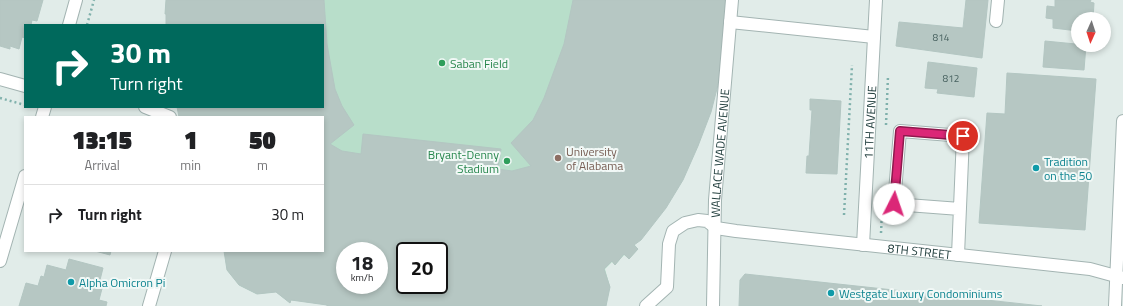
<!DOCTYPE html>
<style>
:root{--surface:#fff;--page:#f2f2f2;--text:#202124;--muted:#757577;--line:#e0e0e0}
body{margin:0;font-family:"Titillium Web",sans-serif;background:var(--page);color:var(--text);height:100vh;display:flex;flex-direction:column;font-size:15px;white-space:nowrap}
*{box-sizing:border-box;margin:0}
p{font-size:13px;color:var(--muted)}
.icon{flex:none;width:22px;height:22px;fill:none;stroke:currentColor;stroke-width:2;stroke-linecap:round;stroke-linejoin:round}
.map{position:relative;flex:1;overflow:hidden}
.drawer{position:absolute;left:24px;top:116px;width:300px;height:136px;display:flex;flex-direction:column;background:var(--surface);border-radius:0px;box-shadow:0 2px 6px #0003}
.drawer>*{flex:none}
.hud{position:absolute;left:24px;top:24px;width:300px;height:84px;border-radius:0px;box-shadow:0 2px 6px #0003;background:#00695c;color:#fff;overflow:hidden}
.needle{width:26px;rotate:183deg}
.tools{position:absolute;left:1071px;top:12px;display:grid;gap:8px}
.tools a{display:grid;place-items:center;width:40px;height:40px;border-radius:50%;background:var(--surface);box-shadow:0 2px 6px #0003;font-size:20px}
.speed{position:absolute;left:336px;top:242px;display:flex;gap:8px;font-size:20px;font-weight:700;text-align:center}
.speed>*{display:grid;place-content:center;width:52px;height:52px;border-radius:50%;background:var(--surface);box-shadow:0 2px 6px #0003;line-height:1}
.speed small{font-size:10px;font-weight:400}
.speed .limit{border:2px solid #111;border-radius:6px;background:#fff;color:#111}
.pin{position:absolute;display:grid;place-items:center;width:34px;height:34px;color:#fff;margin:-17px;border:2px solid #fff;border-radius:50%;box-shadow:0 1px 4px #0007}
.me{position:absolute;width:44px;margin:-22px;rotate:4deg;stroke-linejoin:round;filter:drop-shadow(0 0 3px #0008)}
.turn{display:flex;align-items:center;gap:14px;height:84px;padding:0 20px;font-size:18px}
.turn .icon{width:52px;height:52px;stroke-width:2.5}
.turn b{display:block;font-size:28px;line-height:34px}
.eta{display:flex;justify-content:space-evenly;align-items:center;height:68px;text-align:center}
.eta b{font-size:24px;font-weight:800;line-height:28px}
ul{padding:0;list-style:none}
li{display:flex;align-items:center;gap:12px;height:60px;padding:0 20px;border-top:1px solid var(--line)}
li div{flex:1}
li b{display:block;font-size:15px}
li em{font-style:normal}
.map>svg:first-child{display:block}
</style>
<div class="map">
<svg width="1123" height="306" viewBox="0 0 1123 306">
<rect width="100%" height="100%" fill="#e1ece9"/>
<!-- green -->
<path fill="#b8deca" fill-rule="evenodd" d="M166,0H731L719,76L698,146L634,244L638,249L629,259L624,255L615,265L612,262L605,269L610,287L606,306H327V305L291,300L290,303L276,292L257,294L239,285L227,270L224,251H323V117H179L177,107H323V25L165,14ZM345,251H379V285H345ZM405,251H439V285H405Z"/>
<!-- building -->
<g fill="#b6c7c3" stroke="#b3c6c2" fill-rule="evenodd">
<polygon points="0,0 43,0 37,21 32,20 31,25 25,25 25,38 22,37 19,49 10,46 10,49 0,46"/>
<path d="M166,0H324L327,44L335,89L342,106L354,125L330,144L342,151L361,154L363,134L501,149L498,169L512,171L531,166L511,143L533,120L544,98L564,44L573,0H731L720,77L711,112L698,146L683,180L666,208L641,240L634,245L638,249L629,259L624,254L615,265L612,261L604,269L610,287L606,306H327V305L291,300L290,303L276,292L257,294L239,285L227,270L224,251H323V117H179L177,107H323V25H166V14H165ZM345,251H379V285H345ZM405,251H439V285H405Z"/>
<polygon points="966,0 988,0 982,58 896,46 899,22 963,28"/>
<polygon points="1055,0 1091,0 1090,2 1094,3 1093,19 1078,19 1078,31 1053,28 1053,19 1046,18 1047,6 1055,7"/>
<polygon points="1045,41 1086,45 1084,70 1043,67"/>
<polygon points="928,62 977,68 974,97 937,93 938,89 925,88"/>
<polygon points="1007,73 1096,79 1085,230 979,223 987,113 1005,114"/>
<polygon points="810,99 841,101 837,174 806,173 807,156 809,156 812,110 810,110"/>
<polygon points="95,251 111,251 110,255"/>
<polygon points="69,259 103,268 100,280 104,281 99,300 107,302 106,306 19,306 26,283 38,286 41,276 44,277 47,265 66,270"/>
<polygon points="745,274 1042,306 739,306 740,280"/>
</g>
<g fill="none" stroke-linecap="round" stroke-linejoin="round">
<defs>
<g id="minor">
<polyline points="996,21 998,0"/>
<polyline points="730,22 874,37"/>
<polyline points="69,25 76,0"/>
<polyline points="0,79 25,86"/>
<polyline points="145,107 170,117"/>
<polyline points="42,117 45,107"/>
<path id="s1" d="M863,245L876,0"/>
<polyline points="958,255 963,136 900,131 894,204 960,209"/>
<polyline points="0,261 25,176"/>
<polyline points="149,306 165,251"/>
<path id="s2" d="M646,306L667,287L669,244L673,231L685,223L698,220L707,221L716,228L736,231L1090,269L1123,278"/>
<path id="s3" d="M713,306L715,200L732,0"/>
<polyline points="1115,306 1123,121"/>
</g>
</defs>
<!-- minor casing -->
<use href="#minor" stroke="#a3b4b2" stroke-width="14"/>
<!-- path -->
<g stroke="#80b1ac" stroke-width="2.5" stroke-dasharray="2 3" stroke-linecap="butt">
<polyline points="87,25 94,0"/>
<polyline points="0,98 25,105"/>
<polyline points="886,125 888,76"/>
<polyline points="844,215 852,65"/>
<polyline points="881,233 882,212"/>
</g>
<!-- minor -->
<use href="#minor" stroke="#fff" stroke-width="12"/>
</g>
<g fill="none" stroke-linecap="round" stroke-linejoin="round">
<defs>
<polyline id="route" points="894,204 900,131 963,136"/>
</defs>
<!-- route casing -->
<use href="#route" stroke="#8e194d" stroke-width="10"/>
<!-- route -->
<use href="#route" stroke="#db2777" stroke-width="7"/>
</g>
<!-- markers -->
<g fill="#2e9e5b" stroke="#f1f8f6" stroke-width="1.5">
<circle cx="442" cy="63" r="4"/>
<circle cx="507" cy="161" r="4"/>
</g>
<circle fill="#8d6e63" stroke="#f1f8f6" stroke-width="1.5" cx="558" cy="158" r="4"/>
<g fill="#0f9aa8" stroke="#f1f8f6" stroke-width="1.5">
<circle cx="1036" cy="168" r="4"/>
<circle cx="71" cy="282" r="4"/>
<circle cx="831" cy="293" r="4"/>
</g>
<g text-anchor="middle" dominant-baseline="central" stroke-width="4" stroke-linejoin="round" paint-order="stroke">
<!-- number labels -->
<g font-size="10" fill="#46605e">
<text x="941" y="37">814</text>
<text x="951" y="78">812</text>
</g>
<!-- leisure labels -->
<g font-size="12" fill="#27864d" stroke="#f1f8f6" text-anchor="start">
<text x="450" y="63">Saban Field</text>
<text x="499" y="154" text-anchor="end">Bryant-Denny<tspan x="499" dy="14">Stadium</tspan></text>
</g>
<!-- street labels -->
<g font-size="12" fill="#203d3c" stroke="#f1f8f6">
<text stroke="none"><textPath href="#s1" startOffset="123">11TH AVENUE</textPath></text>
<text stroke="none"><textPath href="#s3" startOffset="153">WALLACE WADE AVENUE</textPath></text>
<text stroke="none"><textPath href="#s2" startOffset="338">8TH STREET</textPath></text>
</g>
<!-- education labels -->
<g font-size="12" fill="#785e54" stroke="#f1f8f6" text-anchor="start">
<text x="566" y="151">University<tspan x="566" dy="14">of Alabama</tspan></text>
</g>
<!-- culture labels -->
<g font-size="12" fill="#0d838f" stroke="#f1f8f6" text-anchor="start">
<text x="1044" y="161">Tradition<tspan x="1044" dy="14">on the 50</tspan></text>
<text x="79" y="282">Alpha Omicron Pi</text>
<text x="839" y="293">Westgate Luxury Condominiums</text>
</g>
</g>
</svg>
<div class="tools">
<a><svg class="needle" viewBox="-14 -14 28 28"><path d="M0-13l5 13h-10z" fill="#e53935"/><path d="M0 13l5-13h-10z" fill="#757577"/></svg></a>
</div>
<div class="speed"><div>18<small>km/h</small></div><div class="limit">20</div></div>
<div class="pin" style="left:963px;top:136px;background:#d93025"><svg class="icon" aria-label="arrive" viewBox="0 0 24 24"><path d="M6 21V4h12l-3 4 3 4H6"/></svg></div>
<svg class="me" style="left:894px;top:204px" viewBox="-20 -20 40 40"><circle r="19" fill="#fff"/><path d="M0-13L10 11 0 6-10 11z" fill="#db2777"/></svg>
<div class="hud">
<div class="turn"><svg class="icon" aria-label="right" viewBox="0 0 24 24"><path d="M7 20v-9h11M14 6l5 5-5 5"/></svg><div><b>30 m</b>Turn right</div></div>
</div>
<section class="drawer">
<div class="eta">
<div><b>13:15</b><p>Arrival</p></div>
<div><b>1</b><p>min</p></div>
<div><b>50</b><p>m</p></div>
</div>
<ul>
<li><svg class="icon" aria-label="right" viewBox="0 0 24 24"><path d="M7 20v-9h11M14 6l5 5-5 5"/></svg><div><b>Turn right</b></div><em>30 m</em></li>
</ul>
</section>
</div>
